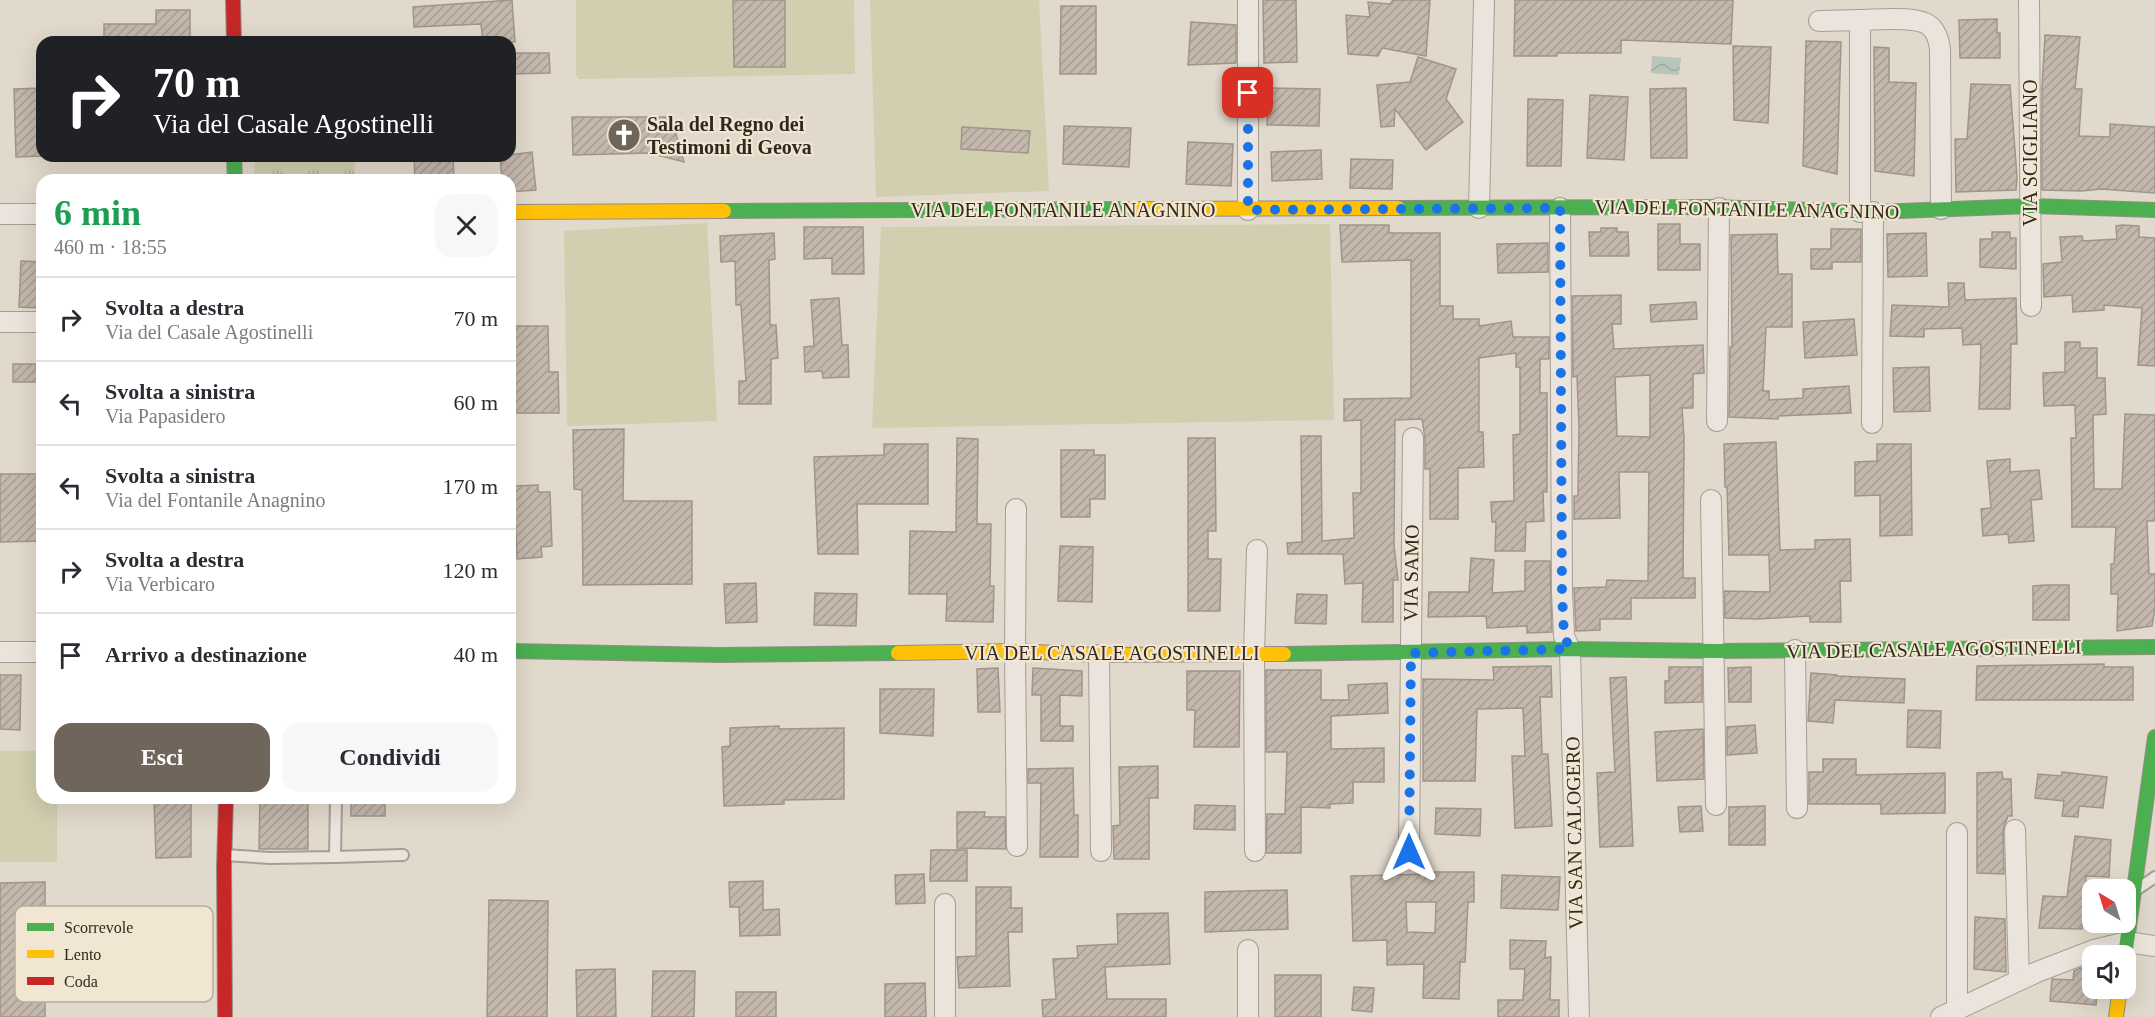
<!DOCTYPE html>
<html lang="it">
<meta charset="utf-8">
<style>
:root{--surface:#fff;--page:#f7f7f7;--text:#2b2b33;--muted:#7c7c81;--line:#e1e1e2;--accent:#70655b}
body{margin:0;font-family:"Times New Roman",serif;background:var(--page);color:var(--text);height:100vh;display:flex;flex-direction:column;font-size:22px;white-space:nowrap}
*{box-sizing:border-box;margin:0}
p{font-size:20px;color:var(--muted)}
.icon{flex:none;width:33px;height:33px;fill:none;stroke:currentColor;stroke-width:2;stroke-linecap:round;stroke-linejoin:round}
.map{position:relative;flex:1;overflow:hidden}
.drawer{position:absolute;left:36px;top:174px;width:480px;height:630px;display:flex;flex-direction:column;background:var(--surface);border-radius:18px;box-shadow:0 6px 24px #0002}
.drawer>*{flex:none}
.guide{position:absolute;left:36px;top:36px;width:480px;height:126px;border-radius:18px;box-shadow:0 6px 24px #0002;background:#202124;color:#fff;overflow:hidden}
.needle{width:39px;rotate:322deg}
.tools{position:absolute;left:2082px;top:879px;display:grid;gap:12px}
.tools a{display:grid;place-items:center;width:54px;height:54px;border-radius:12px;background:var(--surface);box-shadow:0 6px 24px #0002;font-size:30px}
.pin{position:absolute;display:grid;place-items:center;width:51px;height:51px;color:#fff;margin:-26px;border-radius:12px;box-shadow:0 3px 9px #0006}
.me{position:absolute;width:66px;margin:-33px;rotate:0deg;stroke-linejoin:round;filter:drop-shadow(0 0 4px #0008)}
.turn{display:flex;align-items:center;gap:21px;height:126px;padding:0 18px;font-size:27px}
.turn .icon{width:78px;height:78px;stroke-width:2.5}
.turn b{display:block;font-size:42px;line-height:51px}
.round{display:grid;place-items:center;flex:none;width:63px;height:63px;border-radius:18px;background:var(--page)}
.head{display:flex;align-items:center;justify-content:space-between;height:102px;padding:0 18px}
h1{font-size:36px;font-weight:700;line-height:45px;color:#1e9e55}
.cta{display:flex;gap:12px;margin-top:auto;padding:12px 18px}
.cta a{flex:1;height:69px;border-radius:18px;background:var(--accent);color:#fff;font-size:24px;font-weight:700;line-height:69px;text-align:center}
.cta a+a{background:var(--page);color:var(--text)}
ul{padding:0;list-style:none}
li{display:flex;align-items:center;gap:18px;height:84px;padding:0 18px;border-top:2px solid var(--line)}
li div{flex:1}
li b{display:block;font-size:22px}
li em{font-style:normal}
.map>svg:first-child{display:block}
</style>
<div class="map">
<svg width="2155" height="1017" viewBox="0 0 2155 1017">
<defs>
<pattern id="park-tufts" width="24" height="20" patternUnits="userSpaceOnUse" patternTransform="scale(1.5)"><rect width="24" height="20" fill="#d1cfaf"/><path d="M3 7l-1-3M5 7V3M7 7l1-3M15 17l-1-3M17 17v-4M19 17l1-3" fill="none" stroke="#b4b296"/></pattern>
<pattern id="water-waves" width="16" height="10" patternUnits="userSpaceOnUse" patternTransform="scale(1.5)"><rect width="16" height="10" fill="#b7c5bb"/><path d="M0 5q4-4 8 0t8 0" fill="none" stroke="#9ea9a0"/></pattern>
<pattern id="building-hatch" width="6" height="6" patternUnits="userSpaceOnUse" patternTransform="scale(1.5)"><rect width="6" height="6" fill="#c4b7ac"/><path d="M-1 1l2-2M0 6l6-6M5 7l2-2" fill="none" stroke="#a99d94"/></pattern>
</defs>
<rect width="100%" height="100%" fill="#e1d9cb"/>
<!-- green -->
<g fill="#d1cfaf">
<polygon points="576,0 854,0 855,74 578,79 578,76 576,76"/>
<polygon points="870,0 1039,0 1049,191 876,197"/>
<polygon points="707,223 717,421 567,426 564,231"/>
<polygon points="1330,224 1334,420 872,428 881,227"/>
<polygon points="0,751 42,751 42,798 57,798 57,862 0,862"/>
</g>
<!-- park -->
<polygon fill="url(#park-tufts)" points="255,156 355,156 354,180 254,180"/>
<!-- water -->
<polygon fill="url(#water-waves)" points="1652,56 1681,58 1679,75 1651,73"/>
<!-- building -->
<g fill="url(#building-hatch)" stroke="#a0958b" stroke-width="1.5" fill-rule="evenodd">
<polygon points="512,0 515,42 483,42 481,24 414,27 413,7"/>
<polygon points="733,0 785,0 785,67 734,67"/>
<polygon points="1263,0 1296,0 1297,62 1264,63"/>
<polygon points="1393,0 1430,0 1426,56 1382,48 1378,56 1348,54 1346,15 1370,17 1368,2 1390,4"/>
<polygon points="1515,0 1733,0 1731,44 1621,40 1621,53 1557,53 1557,56 1514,56"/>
<polygon points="1061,6 1096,6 1096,74 1060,74"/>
<polygon points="156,10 190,10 190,42 104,42 104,24 156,24"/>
<polygon points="1997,19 1997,33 2000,33 2000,58 1960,58 1959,20"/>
<polygon points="1191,22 1236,25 1236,63 1188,65"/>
<polygon points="2045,35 2080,37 2075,89 2082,89 2079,136 2110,137 2110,124 2155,127 2155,193 2101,189 2082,191 2042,190 2042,88"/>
<polygon points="1806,41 1841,42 1837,174 1803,166"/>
<polygon points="1733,46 1771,47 1768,123 1734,120"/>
<polygon points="1874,47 1889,48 1889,82 1916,83 1914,176 1875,171"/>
<polygon points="510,53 549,53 550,73 510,74"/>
<polygon points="1418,57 1456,69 1446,99 1463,122 1426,150 1395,109 1394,126 1381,127 1377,85 1410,82"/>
<polygon points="1971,84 2010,85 2017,177 2016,190 1956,192 1955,139 1967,139"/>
<polygon points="42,88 42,156 16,157 14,89"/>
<polygon points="1268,88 1320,89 1319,126 1267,125"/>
<polygon points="1686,88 1687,158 1651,158 1650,89"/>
<polygon points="1590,95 1628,97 1624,160 1587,158"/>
<polygon points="1528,99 1563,100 1561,166 1527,166"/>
<polygon points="572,117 671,117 684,162 649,153 573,155"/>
<polygon points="1064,126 1131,128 1129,167 1063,164"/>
<polygon points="962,127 1030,131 1028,153 961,149"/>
<polygon points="1188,142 1233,144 1231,186 1186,184"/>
<polygon points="1321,150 1322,179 1272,181 1271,152"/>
<polygon points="532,152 536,190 510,192 510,180 502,180 500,156"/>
<polygon points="414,156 453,156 454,180 415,180"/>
<polygon points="1351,159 1393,160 1392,189 1350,188"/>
<polygon points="1658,224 1680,224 1680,244 1700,244 1700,270 1658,270"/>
<polygon points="1340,225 1389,225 1389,233 1440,233 1440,306 1453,306 1453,319 1479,319 1479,326 1511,321 1513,337 1549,337 1549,359 1540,359 1540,393 1547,393 1547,492 1543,492 1544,521 1526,522 1525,551 1495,551 1496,522 1492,522 1491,502 1514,501 1513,435 1520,434 1520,367 1516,367 1516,353 1479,358 1479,432 1483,432 1484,467 1458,468 1458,519 1430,519 1430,469 1425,469 1425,438 1422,419 1395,420 1394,545 1398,580 1393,580 1393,622 1362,622 1363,583 1345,584 1343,554 1288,554 1287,543 1302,542 1301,436 1321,436 1322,541 1354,538 1353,493 1361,493 1361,420 1344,421 1344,399 1411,398 1411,260 1342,262"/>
<polygon points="2122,225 2139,226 2139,237 2155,238 2155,366 2138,365 2142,308 2104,305 2104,310 2073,312 2072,295 2044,297 2043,264 2062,262 2060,237 2082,236 2083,241 2117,239 2116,226"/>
<polygon points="804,227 863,227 864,274 832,274 832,258 804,259"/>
<polygon points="1601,228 1617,228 1617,232 1628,232 1629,256 1590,256 1589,232 1601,232"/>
<polygon points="1831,229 1861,229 1861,262 1832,262 1832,269 1811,269 1811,249 1831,249"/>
<polygon points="1992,232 2010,232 2010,238 2016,238 2016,269 1980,267 1980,239 1992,239"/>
<polygon points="774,233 775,259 769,260 770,325 776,325 778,358 771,359 771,404 739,404 739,381 746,381 741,305 736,305 735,261 721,262 720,236"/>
<polygon points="1926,233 1927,276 1888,277 1887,234"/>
<polygon points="1777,234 1778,274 1792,274 1792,327 1766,327 1763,391 1769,391 1769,400 1803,398 1803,389 1849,386 1851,413 1778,416 1778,419 1729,417 1730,347 1732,347 1731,235"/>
<polygon points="1548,243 1548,272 1498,273 1497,244"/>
<polygon points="21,261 42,262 42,308 19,307"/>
<polygon points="1948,283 1964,283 1965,300 2016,298 2017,344 2011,344 2010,409 1979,409 1981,344 1963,345 1962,328 1924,329 1924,337 1890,336 1892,305 1949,307"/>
<path d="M1621,295V324H1612L1614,349L1703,345L1704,373L1693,374V408H1682L1684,438L1683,578H1695V598H1631V619H1600V630L1576,631L1574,588L1606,587L1607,580L1648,581L1649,472H1619L1620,518L1574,519V496H1578L1579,427L1577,376L1573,377L1572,296ZM1650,375V437L1617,436L1615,377Z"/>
<polygon points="839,298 842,345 848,345 849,377 823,378 822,371 805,372 804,347 814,346 811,300"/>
<polygon points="1696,302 1697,319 1651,322 1650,305"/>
<polygon points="1854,319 1857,355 1805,358 1803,322"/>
<polygon points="510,326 548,326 549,372 558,372 559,413 510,413"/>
<polygon points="2065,342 2080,342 2080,348 2097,348 2097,378 2105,378 2106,414 2093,415 2094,489 2122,489 2125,414 2155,415 2155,516 2154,521 2147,521 2149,574 2155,574 2155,608 2152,626 2117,631 2118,594 2111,594 2111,564 2114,564 2116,527 2072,527 2071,438 2076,438 2075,405 2044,406 2043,373 2065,372"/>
<polygon points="13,364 36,364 37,382 13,382"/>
<polygon points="1929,367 1930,411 1894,412 1893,368"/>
<polygon points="624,429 623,501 692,501 692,584 583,585 582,490 574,489 573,430"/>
<polygon points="957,438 978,439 977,524 991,524 990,586 994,586 993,622 946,621 947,594 909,594 910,531 956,532"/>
<polygon points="1188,438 1215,438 1216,531 1208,531 1208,559 1221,559 1220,611 1188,611"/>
<polygon points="1776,442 1780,550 1815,549 1815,540 1850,539 1851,581 1840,581 1841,622 1810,622 1810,616 1757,619 1725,618 1724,591 1770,592 1769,555 1729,555 1727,487 1725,487 1724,444"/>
<polygon points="884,444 928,444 928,504 857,504 858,554 818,554 814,457 884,455"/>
<polygon points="1877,444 1911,444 1912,535 1880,536 1880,495 1855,496 1855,462 1877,461"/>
<polygon points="1061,450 1094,450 1094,455 1105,455 1105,499 1090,499 1090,517 1061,517"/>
<polygon points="2010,459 2010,472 2039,470 2042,499 2031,500 2034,541 2009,543 2008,534 1983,536 1981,509 1991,508 1987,461"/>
<polygon points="0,474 42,474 42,541 0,542"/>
<polygon points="538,485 538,492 550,492 552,546 541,547 542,557 517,559 514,486"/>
<polygon points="1060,546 1093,547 1092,602 1058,601"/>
<polygon points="1471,558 1494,560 1492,593 1525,591 1525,561 1550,561 1552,632 1527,633 1527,626 1487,628 1486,616 1428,617 1429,592 1469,592"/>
<polygon points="756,583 757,622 726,623 724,584"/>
<polygon points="2046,585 2069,585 2069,620 2033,620 2033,586"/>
<polygon points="815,593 857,594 856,626 814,625"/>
<polygon points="1297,594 1327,595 1326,624 1295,623"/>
<polygon points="2104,664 2104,667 2133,667 2133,700 1976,700 1977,666"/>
<polygon points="1551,666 1552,697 1540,697 1542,754 1548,754 1552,826 1515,828 1512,756 1525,756 1523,708 1477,709 1475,781 1423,781 1423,679 1494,680 1493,667"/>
<polygon points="1669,667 1702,667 1702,702 1665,703 1665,681 1669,681"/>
<polygon points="1751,667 1751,702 1729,702 1728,668"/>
<polygon points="998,668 1000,712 978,712 977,669"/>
<polygon points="1033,668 1082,671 1082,696 1060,695 1060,726 1073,726 1073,741 1041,741 1041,695 1032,695"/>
<polygon points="1266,670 1321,670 1321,700 1349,700 1348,685 1387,683 1388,713 1331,716 1331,749 1384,748 1384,782 1353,782 1353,803 1330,804 1330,808 1301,807 1301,853 1266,853 1267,814 1285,814 1287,752 1266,752"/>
<polygon points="1187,671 1240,671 1239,747 1194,747 1195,710 1187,710"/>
<polygon points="1811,673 1837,675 1837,676 1905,679 1904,703 1835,700 1833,723 1808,721"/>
<polygon points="0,675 21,675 20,730 0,729"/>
<polygon points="1626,677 1633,846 1600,847 1597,773 1615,772 1610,678"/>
<polygon points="880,689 934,689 933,736 880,733"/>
<polygon points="1908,710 1941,711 1940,748 1907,747"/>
<polygon points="1755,725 1757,753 1727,755 1727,727"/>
<polygon points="779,726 779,729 844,728 844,799 784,800 784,804 724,806 722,747 730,746 730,728"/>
<polygon points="1703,729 1704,779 1657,781 1655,732"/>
<polygon points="1823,759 1856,759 1856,775 1945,773 1945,813 1881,814 1881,804 1809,804 1809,772 1823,772"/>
<polygon points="1158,766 1158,798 1149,798 1149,859 1114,859 1113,826 1120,825 1119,767"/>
<polygon points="1073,768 1074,815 1078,815 1078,857 1040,857 1041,783 1028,783 1028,769"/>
<polygon points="2002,772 2003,779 2011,779 2012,816 2008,816 2003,830 2004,874 1977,873 1977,773"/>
<polygon points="2062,772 2107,777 2103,808 2079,806 2078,817 2062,816 2064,801 2035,798 2038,774 2061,776"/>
<polygon points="154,798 191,798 191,857 156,858"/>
<polygon points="260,798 308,798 308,849 259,849"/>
<rect x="351" y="798" width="34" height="18"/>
<polygon points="1195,805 1235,806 1235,830 1194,829"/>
<polygon points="1701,806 1703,831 1680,832 1678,807"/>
<polygon points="1765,806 1765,845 1729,845 1729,807"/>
<polygon points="1436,808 1481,809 1480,836 1435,834"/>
<polygon points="957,812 985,812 984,817 1005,817 1006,849 957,848"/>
<polygon points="2075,836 2111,840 2109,877 2086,876 2082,929 2039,928 2043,896 2067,897"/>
<polygon points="931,850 967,850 967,881 930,881"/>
<path d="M1428,872H1474V902H1468L1465,962H1460L1459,999L1423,998L1424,964L1387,965V940L1353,941L1351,876L1428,874ZM1406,902H1436L1435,933L1407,932Z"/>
<polygon points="924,874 925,903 896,904 895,875"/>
<polygon points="1502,875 1560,877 1558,910 1501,908"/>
<polygon points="763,881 763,910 779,909 780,935 740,936 739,907 730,907 729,882"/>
<polygon points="45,882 45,1017 0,1017 0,883"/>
<polygon points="976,887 1011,887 1011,908 1022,908 1022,932 1008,932 1010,986 959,988 957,957 976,956"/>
<polygon points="1287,890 1288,929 1205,932 1205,892"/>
<polygon points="489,900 548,901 547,1017 487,1017"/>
<polygon points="1168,913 1170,964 1105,967 1107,999 1166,999 1166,1017 1043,1017 1042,1000 1056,999 1053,959 1078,958 1077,946 1118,944 1117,914"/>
<polygon points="1975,917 2005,919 2006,972 1974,969"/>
<polygon points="1510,940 1546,941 1545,958 1551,957 1550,1000 1559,1000 1559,1017 1498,1017 1498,1000 1523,1000 1525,969 1510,969"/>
<polygon points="2080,968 2092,969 2092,988 2098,988 2096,1005 2050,1001 2052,979 2073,980 2074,971"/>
<polygon points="615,969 616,1017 577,1017 576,970"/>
<polygon points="653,971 695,971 694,1017 652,1017"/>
<rect x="1275" y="975" width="46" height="42"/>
<polygon points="925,983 926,1017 885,1017 885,984"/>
<polygon points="1354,987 1374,988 1372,1012 1352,1010"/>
<rect x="736" y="992" width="40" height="25"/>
</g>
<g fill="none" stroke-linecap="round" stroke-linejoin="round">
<defs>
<g id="lane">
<polyline points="225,855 270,858 335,857 336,798"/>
<polyline points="335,857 403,855"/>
<polyline points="2139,888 2155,877"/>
</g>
<g id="street">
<polyline points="1248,0 1248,210"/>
<polyline points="2029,0 2031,306"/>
<polyline points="1819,21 1860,20"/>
<polyline points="1479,208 1484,2"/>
<polyline points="1560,208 1562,592 1564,636 1570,649 1579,1017"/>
<path d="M1860,212V20C1877,20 1919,15 1931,27C1937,33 1939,41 1940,49L1941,209"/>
<polyline points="0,214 42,214"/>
<polyline points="0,322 42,322"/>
<polyline points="1717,421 1719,208"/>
<polyline points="1872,423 1873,212"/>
<polyline points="1711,500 1716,805"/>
<polyline points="1016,509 1015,651 1017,846"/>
<polyline points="1795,650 1797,808"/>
<polyline points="0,652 42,652"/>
<polyline points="1099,655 1101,851"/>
<polyline points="2015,830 2019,980"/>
<polyline points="1957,833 1957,1010"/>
<polyline points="1255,851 1254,654 1257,550"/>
<polyline points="1409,853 1413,438"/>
<polyline points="945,1017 945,904"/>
<polyline points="1248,1017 1248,950"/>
<polyline points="1941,1017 2037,972 2094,950 2127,942 2155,946"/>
</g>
<g id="fast">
<polyline points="234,156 235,180"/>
<polyline points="1398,208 1711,207 1873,212 2031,206 2155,210"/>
<polyline points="724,211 1138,209"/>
<polyline points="510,651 719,655 898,653"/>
<polyline points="1284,654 1570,649 1714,651 2155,647"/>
<polyline points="2125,956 2155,737"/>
</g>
<g id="slow">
<polyline points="1138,209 1398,208"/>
<polyline points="510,212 724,211"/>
<polyline points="898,653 1015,651 1099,655 1284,654"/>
<polyline points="2116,1017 2120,988"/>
</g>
<g id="jam">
<polyline points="233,0 234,42"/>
<polyline points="225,1017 224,867 226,798"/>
</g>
</defs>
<!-- lane casing -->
<use href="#lane" stroke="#a69e95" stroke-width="14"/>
<!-- street casing -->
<use href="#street" stroke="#a69e95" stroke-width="22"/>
<!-- fast casing -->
<use href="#fast" stroke="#958e85" stroke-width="16"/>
<!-- slow casing -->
<use href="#slow" stroke="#958e85" stroke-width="16"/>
<!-- jam casing -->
<use href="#jam" stroke="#958e85" stroke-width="16"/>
<!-- lane -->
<use href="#lane" stroke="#eae4dc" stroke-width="10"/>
<!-- street -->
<use href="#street" stroke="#eae4dc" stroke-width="20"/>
<!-- fast -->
<use href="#fast" stroke="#4caf50" stroke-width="14"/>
<!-- slow -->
<use href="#slow" stroke="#ffc107" stroke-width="14"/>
<!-- jam -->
<use href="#jam" stroke="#c62828" stroke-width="14"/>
</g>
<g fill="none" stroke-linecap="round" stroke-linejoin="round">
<!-- route -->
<polyline stroke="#1a73e8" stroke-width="10" stroke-dasharray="0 18" points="1248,93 1248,210 1560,208 1562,592 1564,636 1570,649 1411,653 1409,852"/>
</g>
<!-- icons -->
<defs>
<symbol id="church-disc" viewBox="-11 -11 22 22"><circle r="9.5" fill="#70655b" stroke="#f1e6d2"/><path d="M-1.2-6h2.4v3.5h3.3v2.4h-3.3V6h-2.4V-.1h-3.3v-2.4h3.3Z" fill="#fff"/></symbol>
</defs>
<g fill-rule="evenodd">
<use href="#church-disc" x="605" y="116" width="38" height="38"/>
</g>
<g text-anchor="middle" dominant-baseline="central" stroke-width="4.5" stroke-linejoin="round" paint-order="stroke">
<!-- poi labels -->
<g font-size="20" font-weight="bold" fill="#33271e" stroke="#f1e6d2" text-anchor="start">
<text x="647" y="124">Sala del Regno dei<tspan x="647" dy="23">Testimoni di Geova</tspan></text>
</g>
<!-- street labels -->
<g font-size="20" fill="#33271e" stroke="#f1e6d2">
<text transform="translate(2030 153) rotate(-90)">VIA SCIGLIANO</text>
<text transform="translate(1747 209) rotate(1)">VIA DEL FONTANILE ANAGNINO</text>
<text x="1063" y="210">VIA DEL FONTANILE ANAGNINO</text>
<text transform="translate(1411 573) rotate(-89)">VIA SAMO</text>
<text transform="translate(1934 649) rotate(-1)">VIA DEL CASALE AGOSTINELLI</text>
<text x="1112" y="653">VIA DEL CASALE AGOSTINELLI</text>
<text transform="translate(1574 833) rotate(-91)">VIA SAN CALOGERO</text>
</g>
</g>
<!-- legend -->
<rect x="15" y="906" width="198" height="96" rx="9" fill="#f1e6d2" stroke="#b8ad9c" stroke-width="1.5"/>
<rect x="27" y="923" width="27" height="8" fill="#4caf50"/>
<rect x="27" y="950" width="27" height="8" fill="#ffc107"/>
<rect x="27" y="977" width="27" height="8" fill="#c62828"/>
<g font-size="16" fill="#33271e">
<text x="64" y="933">Scorrevole</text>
<text x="64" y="960">Lento</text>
<text x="64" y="987">Coda</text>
</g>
</svg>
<div class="tools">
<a><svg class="needle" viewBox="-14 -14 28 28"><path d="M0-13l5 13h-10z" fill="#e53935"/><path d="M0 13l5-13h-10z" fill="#7c7c81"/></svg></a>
<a><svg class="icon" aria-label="sound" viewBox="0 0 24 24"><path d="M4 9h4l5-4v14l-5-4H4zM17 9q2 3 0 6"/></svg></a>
</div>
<div class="pin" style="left:1248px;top:93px;background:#d93025"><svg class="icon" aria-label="arrive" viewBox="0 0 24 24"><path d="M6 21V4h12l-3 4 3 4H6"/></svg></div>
<svg class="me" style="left:1409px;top:852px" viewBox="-20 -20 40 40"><path d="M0-17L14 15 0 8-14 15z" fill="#1a73e8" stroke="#fff" stroke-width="4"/></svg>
<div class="guide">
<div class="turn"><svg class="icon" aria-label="right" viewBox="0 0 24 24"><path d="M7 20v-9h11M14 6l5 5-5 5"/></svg><div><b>70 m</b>Via del Casale Agostinelli</div></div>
</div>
<section class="drawer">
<div class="head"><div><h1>6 min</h1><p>460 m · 18:55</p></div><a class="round"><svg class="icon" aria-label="close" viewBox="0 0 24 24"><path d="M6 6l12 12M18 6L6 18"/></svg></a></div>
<ul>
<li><svg class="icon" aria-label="right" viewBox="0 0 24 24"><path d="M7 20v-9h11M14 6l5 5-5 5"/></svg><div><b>Svolta a destra</b><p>Via del Casale Agostinelli</p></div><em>70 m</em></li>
<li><svg class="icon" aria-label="left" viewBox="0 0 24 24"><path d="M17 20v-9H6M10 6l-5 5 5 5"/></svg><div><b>Svolta a sinistra</b><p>Via Papasidero</p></div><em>60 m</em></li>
<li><svg class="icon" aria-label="left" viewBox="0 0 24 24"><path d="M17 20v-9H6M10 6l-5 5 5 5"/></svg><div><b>Svolta a sinistra</b><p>Via del Fontanile Anagnino</p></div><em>170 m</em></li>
<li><svg class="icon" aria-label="right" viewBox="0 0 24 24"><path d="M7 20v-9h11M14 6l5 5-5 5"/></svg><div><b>Svolta a destra</b><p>Via Verbicaro</p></div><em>120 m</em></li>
<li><svg class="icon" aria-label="arrive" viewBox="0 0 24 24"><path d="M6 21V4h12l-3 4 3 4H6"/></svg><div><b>Arrivo a destinazione</b></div><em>40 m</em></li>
</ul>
<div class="cta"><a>Esci</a><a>Condividi</a></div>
</section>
</div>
